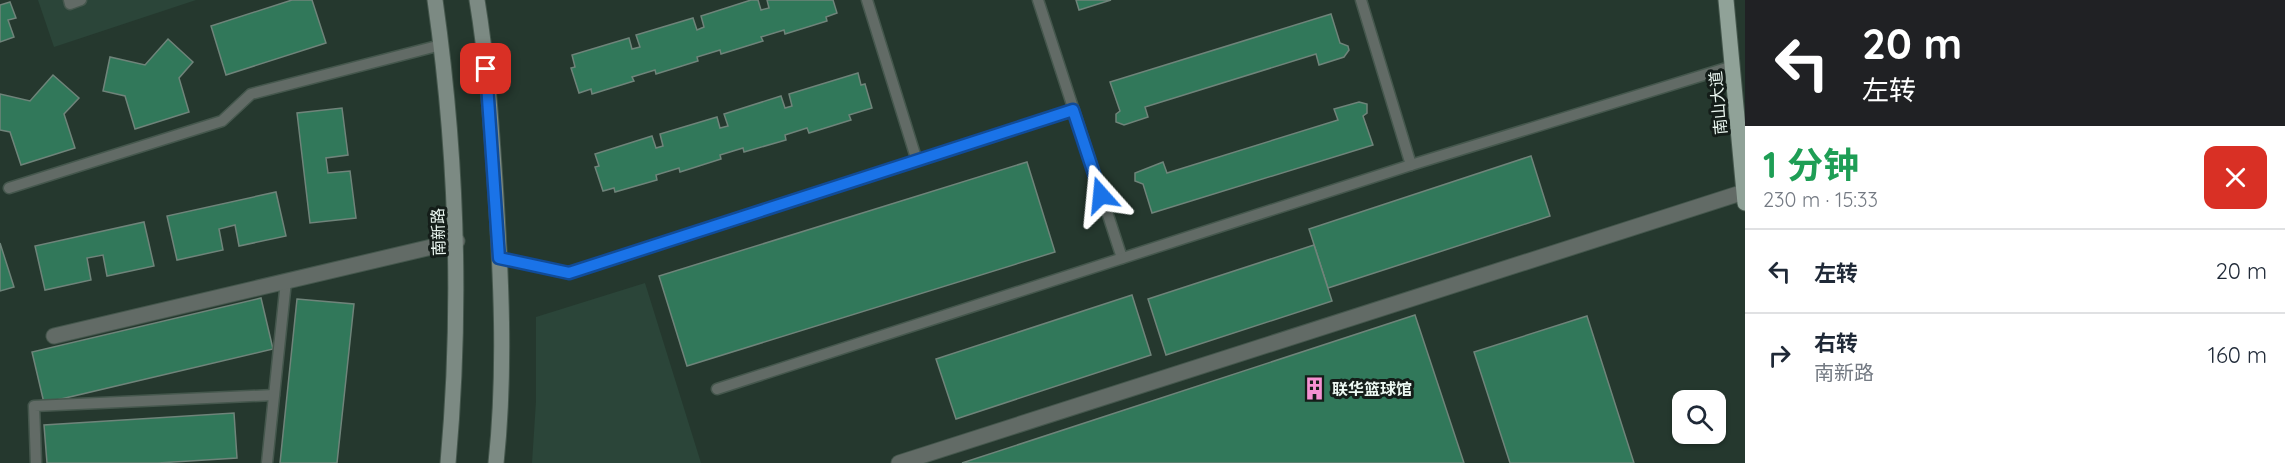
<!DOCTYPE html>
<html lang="zh">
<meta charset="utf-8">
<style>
:root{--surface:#fff;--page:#f6f6f7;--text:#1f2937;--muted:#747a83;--line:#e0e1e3}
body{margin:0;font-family:Quicksand,"Noto Sans SC",sans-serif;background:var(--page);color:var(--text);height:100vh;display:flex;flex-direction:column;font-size:22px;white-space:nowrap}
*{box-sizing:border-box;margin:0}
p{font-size:20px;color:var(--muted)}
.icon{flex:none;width:33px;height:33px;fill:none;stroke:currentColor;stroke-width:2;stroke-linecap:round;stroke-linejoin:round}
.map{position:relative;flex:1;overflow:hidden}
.side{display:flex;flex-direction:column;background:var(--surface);width:540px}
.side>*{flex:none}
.hud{background:#202124;color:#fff;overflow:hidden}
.tools{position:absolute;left:1672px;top:390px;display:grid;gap:12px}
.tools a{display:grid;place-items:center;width:54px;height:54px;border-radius:12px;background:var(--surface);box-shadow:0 2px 4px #0004;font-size:30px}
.pin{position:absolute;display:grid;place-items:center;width:51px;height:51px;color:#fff;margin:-26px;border-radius:12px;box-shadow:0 3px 9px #0006}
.me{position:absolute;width:66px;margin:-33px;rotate:342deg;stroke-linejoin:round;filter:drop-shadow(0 0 4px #0008)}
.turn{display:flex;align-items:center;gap:21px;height:126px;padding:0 18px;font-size:27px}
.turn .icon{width:78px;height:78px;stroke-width:2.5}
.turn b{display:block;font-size:42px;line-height:51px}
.round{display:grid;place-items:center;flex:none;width:63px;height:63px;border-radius:12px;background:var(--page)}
.summary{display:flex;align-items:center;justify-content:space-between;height:102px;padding:0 18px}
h1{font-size:36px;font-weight:700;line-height:45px;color:#1e9e55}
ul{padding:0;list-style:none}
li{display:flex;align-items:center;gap:18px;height:84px;padding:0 18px;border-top:2px solid var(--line)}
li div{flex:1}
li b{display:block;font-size:22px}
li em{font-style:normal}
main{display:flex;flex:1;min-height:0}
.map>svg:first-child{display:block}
</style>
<main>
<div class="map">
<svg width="1745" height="463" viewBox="0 0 1745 463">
<rect width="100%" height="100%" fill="#25382e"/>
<!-- built -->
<g fill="#2b4539">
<polygon points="38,0 196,0 54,47"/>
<polygon points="645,283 701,463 532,463 536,401 536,317"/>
</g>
<!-- building -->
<g fill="#31785a" stroke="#6f847a" stroke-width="1.5">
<polygon points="292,0 312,0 326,43 226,75 211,26"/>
<polygon points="751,0 758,0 761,10 769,8 767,0 833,0 837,13 826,17 827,21 785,34 784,30 761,37 763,41 721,54 720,50 697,57 698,61 656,74 655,70 632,77 634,81 592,94 591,89 579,93 571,68 575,67 572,55 629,38 632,49 640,47 636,35 693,18 697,30 704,27 701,16"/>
<polygon points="1076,0 1111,0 1079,10"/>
<polygon points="10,2 16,18 8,20 14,37 0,42 0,5"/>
<polygon points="1331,14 1340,43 1348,46 1349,50 1344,57 1319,65 1316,54 1145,107 1148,117 1124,125 1116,122 1116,114 1120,111 1110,82"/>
<polygon points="168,39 193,62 179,78 189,112 135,129 125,96 103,91 110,57 145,65"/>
<polygon points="858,73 861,85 865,84 872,108 849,115 851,120 809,133 807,128 785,135 786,140 744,152 743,148 720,155 721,159 680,172 679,168 656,175 657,180 615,192 614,188 603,191 595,167 599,166 595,154 652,136 656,148 663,146 660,134 717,117 720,128 728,126 724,114 781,96 785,108 792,106 789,94"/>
<polygon points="53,75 79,98 64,114 75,148 21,165 10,132 0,130 0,94 30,101"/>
<polygon points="1359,102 1367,104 1367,113 1363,116 1373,145 1152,213 1143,184 1135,181 1135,173 1163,162 1167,173 1338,120 1334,109"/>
<polygon points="342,108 348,155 326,158 328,173 350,171 356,218 310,223 297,113"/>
<polygon points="1531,156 1550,216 1328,288 1309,229"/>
<polygon points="1027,162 1055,252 687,366 659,276"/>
<polygon points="276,192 286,236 239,246 235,225 219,229 223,250 177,260 167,216"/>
<polygon points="144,222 154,266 107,276 103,255 87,258 91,280 45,290 35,246"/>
<polygon points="0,243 14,287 0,291"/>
<polygon points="1314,245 1332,301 1166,355 1148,299"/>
<polygon points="1132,295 1151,355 956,419 936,359"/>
<polygon points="261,298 273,349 44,403 32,352"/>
<polygon points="297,299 354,304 337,463 280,463"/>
<polygon points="1415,315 1464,463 962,463"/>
<polygon points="1587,316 1634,463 1510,463 1474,352"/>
<polygon points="234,413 237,458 158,463 47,463 44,425"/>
</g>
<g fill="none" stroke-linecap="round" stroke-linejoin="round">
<defs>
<g id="service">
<polyline points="69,0 70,4 81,0"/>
<polyline points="867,0 917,161"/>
<polyline points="1038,0 1122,258"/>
<polyline points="1361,0 1411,165"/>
<polyline points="9,188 222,121 251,94 441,45"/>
<polyline points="499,258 569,273 1073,110"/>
<polyline points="717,389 1411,165 1733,66"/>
<polyline points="36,463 34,406 274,395"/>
<polyline points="267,463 286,281"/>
</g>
<g id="minor">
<polyline points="54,336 457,241"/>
<polyline points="899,463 1744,192"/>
</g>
<g id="secondary">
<path d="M435,0C457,154 462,308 448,463"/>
<path d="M477,0C487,60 491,121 495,181C501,274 506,370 496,463"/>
</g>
<polyline id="primary" points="1726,0 1745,203"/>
</defs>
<!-- service casing -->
<use href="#service" stroke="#45574d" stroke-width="13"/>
<!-- minor casing -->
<use href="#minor" stroke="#45574d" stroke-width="17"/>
<!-- secondary casing -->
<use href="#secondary" stroke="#45574d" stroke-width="17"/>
<!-- primary casing -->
<use href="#primary" stroke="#45574d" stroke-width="17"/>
<!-- service -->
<use href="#service" stroke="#626b66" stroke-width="10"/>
<!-- minor -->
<use href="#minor" stroke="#626b66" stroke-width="15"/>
<!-- secondary -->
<use href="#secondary" stroke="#7c8a83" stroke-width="15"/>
<!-- primary -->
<use href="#primary" stroke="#90a298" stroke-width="15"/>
</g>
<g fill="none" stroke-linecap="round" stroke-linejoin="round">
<defs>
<polyline id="route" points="486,69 499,258 569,273 1073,110 1101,195"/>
</defs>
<!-- route casing -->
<use href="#route" stroke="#114b97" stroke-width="15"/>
<!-- route -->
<use href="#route" stroke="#1a73e8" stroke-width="10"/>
</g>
<!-- icons -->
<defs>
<symbol id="building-bare" viewBox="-9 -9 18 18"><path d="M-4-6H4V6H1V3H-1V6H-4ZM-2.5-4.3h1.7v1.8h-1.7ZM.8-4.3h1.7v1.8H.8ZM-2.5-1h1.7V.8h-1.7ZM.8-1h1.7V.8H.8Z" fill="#f591d2" stroke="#141d19" stroke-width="2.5" paint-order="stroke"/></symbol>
</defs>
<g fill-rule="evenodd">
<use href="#building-bare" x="1298" y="372" width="33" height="33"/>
</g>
<g text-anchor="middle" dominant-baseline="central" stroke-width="6" stroke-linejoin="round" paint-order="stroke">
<!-- street labels -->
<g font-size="16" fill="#ecf8f2" stroke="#141d19">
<text transform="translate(1718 103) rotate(-95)">南山大道</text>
<text transform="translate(438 232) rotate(-92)">南新路</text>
</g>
<!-- poi labels -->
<g font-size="16" font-weight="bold" fill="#ecf8f2" stroke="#141d19" text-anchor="start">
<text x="1332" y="389">联华篮球馆</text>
</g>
</g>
</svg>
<div class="tools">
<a><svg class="icon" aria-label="search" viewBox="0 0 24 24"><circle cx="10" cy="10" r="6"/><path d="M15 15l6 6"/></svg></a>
</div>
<div class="pin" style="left:486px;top:69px;background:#d93025"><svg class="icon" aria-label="arrive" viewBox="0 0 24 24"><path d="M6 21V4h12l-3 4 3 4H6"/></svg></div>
<svg class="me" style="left:1101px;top:195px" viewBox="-20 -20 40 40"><path d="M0-17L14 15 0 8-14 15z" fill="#1a73e8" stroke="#fff" stroke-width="4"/></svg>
</div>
<section class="side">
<div class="hud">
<div class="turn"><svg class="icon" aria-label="left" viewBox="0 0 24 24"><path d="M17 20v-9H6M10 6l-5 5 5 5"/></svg><div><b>20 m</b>左转</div></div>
</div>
<div class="summary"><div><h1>1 分钟</h1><p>230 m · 15:33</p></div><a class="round" style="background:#d93025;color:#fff"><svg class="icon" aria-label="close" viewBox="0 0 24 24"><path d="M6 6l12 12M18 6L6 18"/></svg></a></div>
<ul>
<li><svg class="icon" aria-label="left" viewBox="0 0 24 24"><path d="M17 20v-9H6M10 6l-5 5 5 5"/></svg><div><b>左转</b></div><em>20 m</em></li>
<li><svg class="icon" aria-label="right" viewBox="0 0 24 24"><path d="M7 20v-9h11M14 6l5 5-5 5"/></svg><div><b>右转</b><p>南新路</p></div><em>160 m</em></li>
</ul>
</section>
</main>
